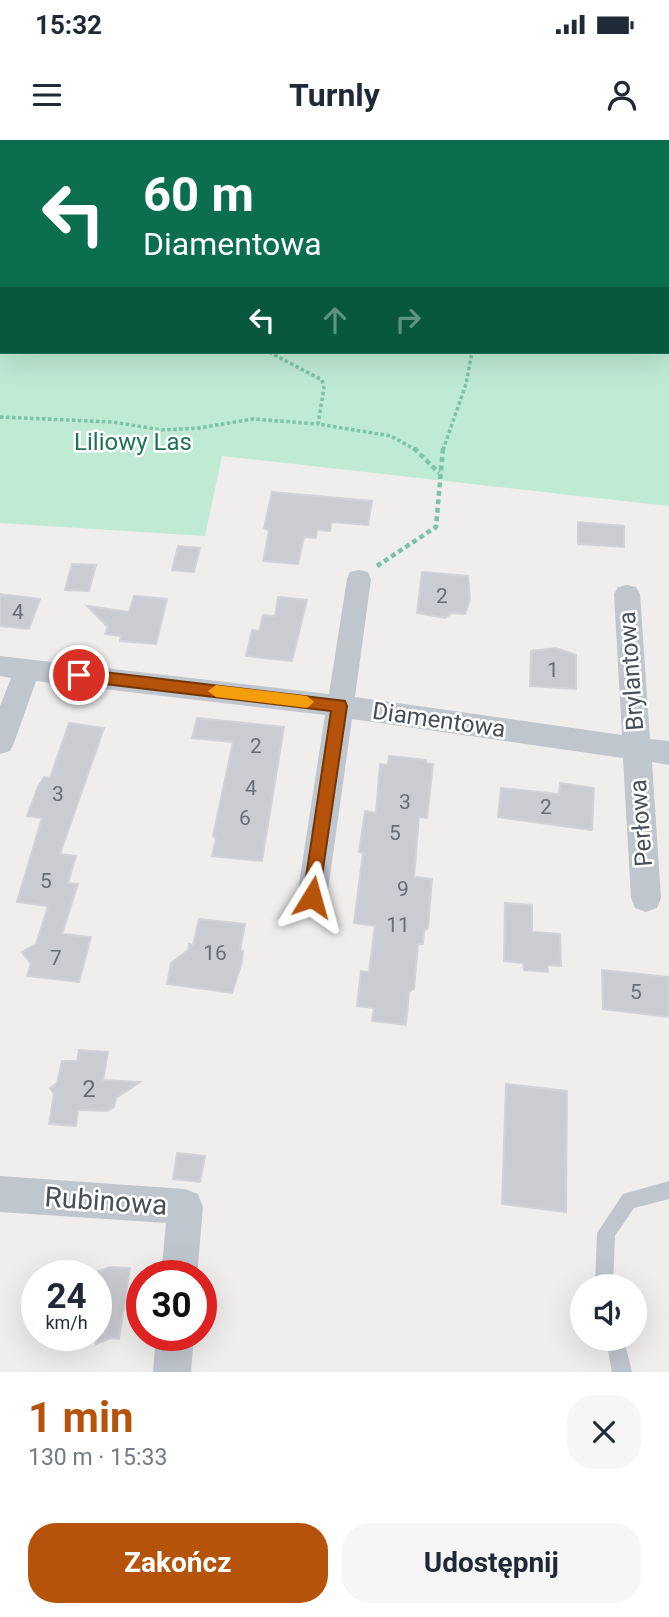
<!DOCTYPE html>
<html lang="pl">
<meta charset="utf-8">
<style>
:root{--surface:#fff;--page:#f6f6f7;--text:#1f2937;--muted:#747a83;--accent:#b45309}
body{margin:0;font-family:Roboto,sans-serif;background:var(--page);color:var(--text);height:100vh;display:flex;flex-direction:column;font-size:26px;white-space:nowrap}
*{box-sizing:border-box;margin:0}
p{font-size:23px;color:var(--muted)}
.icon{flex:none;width:38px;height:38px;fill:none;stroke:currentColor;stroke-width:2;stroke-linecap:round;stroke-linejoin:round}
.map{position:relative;height:1232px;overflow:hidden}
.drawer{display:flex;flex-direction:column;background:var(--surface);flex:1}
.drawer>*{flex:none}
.banner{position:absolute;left:0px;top:0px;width:670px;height:214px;box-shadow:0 7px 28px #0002;background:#0b6e4f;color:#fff;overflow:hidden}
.fabs{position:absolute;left:570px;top:1134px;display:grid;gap:14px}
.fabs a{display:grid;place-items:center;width:77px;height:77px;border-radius:50%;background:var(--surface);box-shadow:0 7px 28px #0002;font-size:35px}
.speed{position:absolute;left:21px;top:1120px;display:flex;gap:14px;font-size:35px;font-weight:700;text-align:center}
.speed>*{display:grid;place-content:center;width:91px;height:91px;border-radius:50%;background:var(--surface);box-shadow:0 7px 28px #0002;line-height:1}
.speed small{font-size:18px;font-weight:400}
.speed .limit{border:10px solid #d22;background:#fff;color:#111}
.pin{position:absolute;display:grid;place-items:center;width:60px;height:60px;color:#fff;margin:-30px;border:4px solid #fff;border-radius:50%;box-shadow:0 2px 7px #0007}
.me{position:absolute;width:77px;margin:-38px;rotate:8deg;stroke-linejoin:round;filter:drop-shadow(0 0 5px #0008)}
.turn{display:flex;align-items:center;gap:24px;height:147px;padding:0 28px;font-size:32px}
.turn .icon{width:91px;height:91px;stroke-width:2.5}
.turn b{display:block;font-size:49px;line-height:60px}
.lanes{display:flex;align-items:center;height:66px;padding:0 28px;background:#0003;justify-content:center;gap:35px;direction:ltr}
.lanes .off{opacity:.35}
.round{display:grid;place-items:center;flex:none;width:74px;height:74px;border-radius:28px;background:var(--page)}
.head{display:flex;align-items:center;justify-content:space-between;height:119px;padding:0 28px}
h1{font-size:42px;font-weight:700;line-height:52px;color:var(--accent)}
.cta{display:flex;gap:14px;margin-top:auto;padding:14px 28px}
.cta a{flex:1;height:80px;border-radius:28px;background:var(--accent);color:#fff;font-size:28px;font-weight:700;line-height:80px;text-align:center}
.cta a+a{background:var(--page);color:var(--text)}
.status{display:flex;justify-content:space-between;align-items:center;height:49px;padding:0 35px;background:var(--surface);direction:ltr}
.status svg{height:19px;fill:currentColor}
header{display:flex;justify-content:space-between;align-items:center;height:91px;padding:0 28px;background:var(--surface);font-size:32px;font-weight:700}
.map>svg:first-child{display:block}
</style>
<div class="status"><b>15:32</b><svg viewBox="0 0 49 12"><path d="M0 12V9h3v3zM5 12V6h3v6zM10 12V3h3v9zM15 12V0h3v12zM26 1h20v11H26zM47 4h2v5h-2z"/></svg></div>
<header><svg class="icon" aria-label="menu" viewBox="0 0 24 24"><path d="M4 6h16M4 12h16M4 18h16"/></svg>Turnly<svg class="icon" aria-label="person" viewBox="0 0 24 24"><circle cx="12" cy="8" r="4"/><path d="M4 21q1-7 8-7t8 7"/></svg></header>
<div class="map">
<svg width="669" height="1232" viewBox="0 0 669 1232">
<rect width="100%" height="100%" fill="#f0eeed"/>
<!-- green -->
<polygon fill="#bfead4" points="0,0 448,0 450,2 2,2 2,212 668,212 669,205 669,366 222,316 205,396 0,383"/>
<!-- building -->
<g fill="#cbccd2" stroke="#d2d3d8" stroke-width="2">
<polygon points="272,352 372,361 368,385 331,382 330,391 317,390 316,398 304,397 298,424 263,421 269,391 264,388"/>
<polygon points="578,382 624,386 624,407 578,404"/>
<polygon points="178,406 200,408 194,432 172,430"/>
<polygon points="72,424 96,425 89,451 65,450"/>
<polygon points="422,432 468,436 470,459 465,474 452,473 445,478 417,473"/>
<polygon points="0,454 40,459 29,489 0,486"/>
<polygon points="134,456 167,459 156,504 120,501 121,496 105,494 108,487 87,466 129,472"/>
<polygon points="278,457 307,460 292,521 246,516 252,490 259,491 263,475 275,476"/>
<polygon points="556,508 576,515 576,549 530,546 531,511"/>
<polygon points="197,578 284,587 262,721 212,716 216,699 213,696 233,602 192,598"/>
<polygon points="69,583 104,588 60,714 76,716 68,743 78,744 62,794 91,797 79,842 27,836 31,824 22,812 36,804 48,766 17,762 42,678 27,676 38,647 44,637 50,638"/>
<polygon points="389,616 426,620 426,623 433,624 427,678 419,677 414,737 432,739 428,788 424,791 423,804 418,804 414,849 409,852 406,885 372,881 374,868 357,866 361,831 369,832 375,786 354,783 363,713 359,712 365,671 376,673 380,624 388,625"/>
<polygon points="560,643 594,648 592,690 498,677 501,648 559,654"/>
<polygon points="505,763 532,765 532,792 560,794 561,826 547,825 548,832 524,830 523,823 504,821"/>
<polygon points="199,779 245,784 240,810 243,811 242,822 232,853 167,844 171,823 188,810 189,804 193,805"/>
<polygon points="602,830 669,837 669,877 603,869"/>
<polygon points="79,910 108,912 103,940 140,942 116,958 114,967 107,971 78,970 76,986 49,984 54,954 50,948 57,943 62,921 77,921"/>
<polygon points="506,944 567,951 566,1072 502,1064"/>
<polygon points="177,1013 205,1016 200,1042 173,1039"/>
<polygon points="110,1127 130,1128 119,1199 111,1198 96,1204 96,1132"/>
</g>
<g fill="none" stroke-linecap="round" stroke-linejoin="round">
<!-- path-far1 -->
<g stroke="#7bc4a7" stroke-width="3.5" stroke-dasharray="3.5 2.5" stroke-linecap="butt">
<polyline points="33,0 35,2"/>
<polyline points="160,2 162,0"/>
<polyline points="269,212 322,240 324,248 318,284 391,296 416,310"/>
<polyline points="0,277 113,282 162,290 199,288 253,279 318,284"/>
<polyline points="443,310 466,244 472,212"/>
</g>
<!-- path -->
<g stroke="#7bc4a7" stroke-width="4.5" stroke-dasharray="5 3.5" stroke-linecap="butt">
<polyline points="414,308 439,333"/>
<polyline points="377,426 436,387 443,308"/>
</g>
<!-- lane -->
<g fill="#bfc6ce" fill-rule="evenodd">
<rect x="535" y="0" width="8" height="2"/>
<polygon points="662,0 669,0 669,4 668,2"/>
<polygon points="669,48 669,55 668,55 668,48"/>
<polygon points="669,1041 669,1059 634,1068 615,1096 613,1146 595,1146 597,1093 623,1054"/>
<polygon points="606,1199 624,1199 632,1232 612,1232"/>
</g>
<!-- street -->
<g fill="#bfc6ce" fill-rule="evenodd">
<polygon points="359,430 368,432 371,439 355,557 622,595 614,454 618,447 627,445 636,447 640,454 650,599 669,601 669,625 652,622 661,758 657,768 646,772 635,768 631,758 623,618 352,579 327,757 323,767 312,771 301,767 297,757 325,575 36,541 14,603 10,611 0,614 0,566 11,538 0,536 0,516 329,554 347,439 350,432"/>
<polygon points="0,1036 185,1049 198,1054 203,1067 197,1136 161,1136 166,1083 0,1072"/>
<polygon points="156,1195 194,1195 191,1232 153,1232"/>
</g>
<!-- secondary -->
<g fill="#c0c7d3" fill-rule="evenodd">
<polygon points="448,0 473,0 474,2 449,2"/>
<rect x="668" y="181" width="1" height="18"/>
</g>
</g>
<!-- route -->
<polygon fill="#b45309" stroke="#753606" stroke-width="2" points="79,529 345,561 347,566 318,763 305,763 303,757 331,571 79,541 71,535"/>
<!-- slow -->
<polygon fill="#f59e0b" points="216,545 307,556 314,562 307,568 216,557 208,551"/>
<g text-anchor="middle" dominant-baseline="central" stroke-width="5" stroke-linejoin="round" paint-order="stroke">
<!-- number labels -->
<g font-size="21" fill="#686e77">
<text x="442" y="456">2</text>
<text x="18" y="472">4</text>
<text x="553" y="530">1</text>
<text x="256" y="606">2</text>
<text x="251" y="648">4</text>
<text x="58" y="654">3</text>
<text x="405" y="662">3</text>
<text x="546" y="667">2</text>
<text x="245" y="678">6</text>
<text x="395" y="693">5</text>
<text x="46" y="741">5</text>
<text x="403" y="749">9</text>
<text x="398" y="785">11</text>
<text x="215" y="813">16</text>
<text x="56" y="818">7</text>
<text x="636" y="852">5</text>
</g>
<!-- park labels -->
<g font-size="24" fill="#207351" stroke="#fff">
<text x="133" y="302">Liliowy Las</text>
</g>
<!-- street labels -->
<g font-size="24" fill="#474f59" stroke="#fff">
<text transform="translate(631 531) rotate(-94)">Brylantowa</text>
<text transform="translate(439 580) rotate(8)">Diamentowa</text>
<text transform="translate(641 683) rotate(-94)">Perłowa</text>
</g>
<!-- near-number labels -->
<g font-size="24" fill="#686e77">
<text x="89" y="949">2</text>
</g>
<!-- near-street labels -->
<g font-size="28" fill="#474f59" stroke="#fff">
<text transform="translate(106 1061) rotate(4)">Rubinowa</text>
</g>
</g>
</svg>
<div class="fabs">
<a><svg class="icon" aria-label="sound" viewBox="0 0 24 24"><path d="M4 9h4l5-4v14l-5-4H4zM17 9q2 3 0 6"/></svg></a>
</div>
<div class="speed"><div>24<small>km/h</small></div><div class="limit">30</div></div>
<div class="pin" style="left:79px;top:535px;background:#d93025"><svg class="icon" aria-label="arrive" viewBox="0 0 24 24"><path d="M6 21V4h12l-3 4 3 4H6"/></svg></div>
<svg class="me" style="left:312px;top:757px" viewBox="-20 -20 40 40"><path d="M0-17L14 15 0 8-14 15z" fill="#b45309" stroke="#fff" stroke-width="4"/></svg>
<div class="banner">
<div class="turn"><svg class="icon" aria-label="left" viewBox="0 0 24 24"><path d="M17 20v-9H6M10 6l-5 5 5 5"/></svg><div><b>60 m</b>Diamentowa</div></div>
<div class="lanes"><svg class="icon" aria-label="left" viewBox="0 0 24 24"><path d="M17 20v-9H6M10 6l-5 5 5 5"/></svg><svg class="icon off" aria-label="ahead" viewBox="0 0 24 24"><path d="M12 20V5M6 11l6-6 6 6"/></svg><svg class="icon off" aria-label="right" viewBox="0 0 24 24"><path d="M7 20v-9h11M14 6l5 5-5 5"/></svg></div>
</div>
</div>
<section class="drawer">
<div class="head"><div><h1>1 min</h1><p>130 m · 15:33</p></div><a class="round"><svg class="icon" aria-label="close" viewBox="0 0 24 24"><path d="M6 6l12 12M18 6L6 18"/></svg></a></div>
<div class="cta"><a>Zakończ</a><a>Udostępnij</a></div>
</section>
